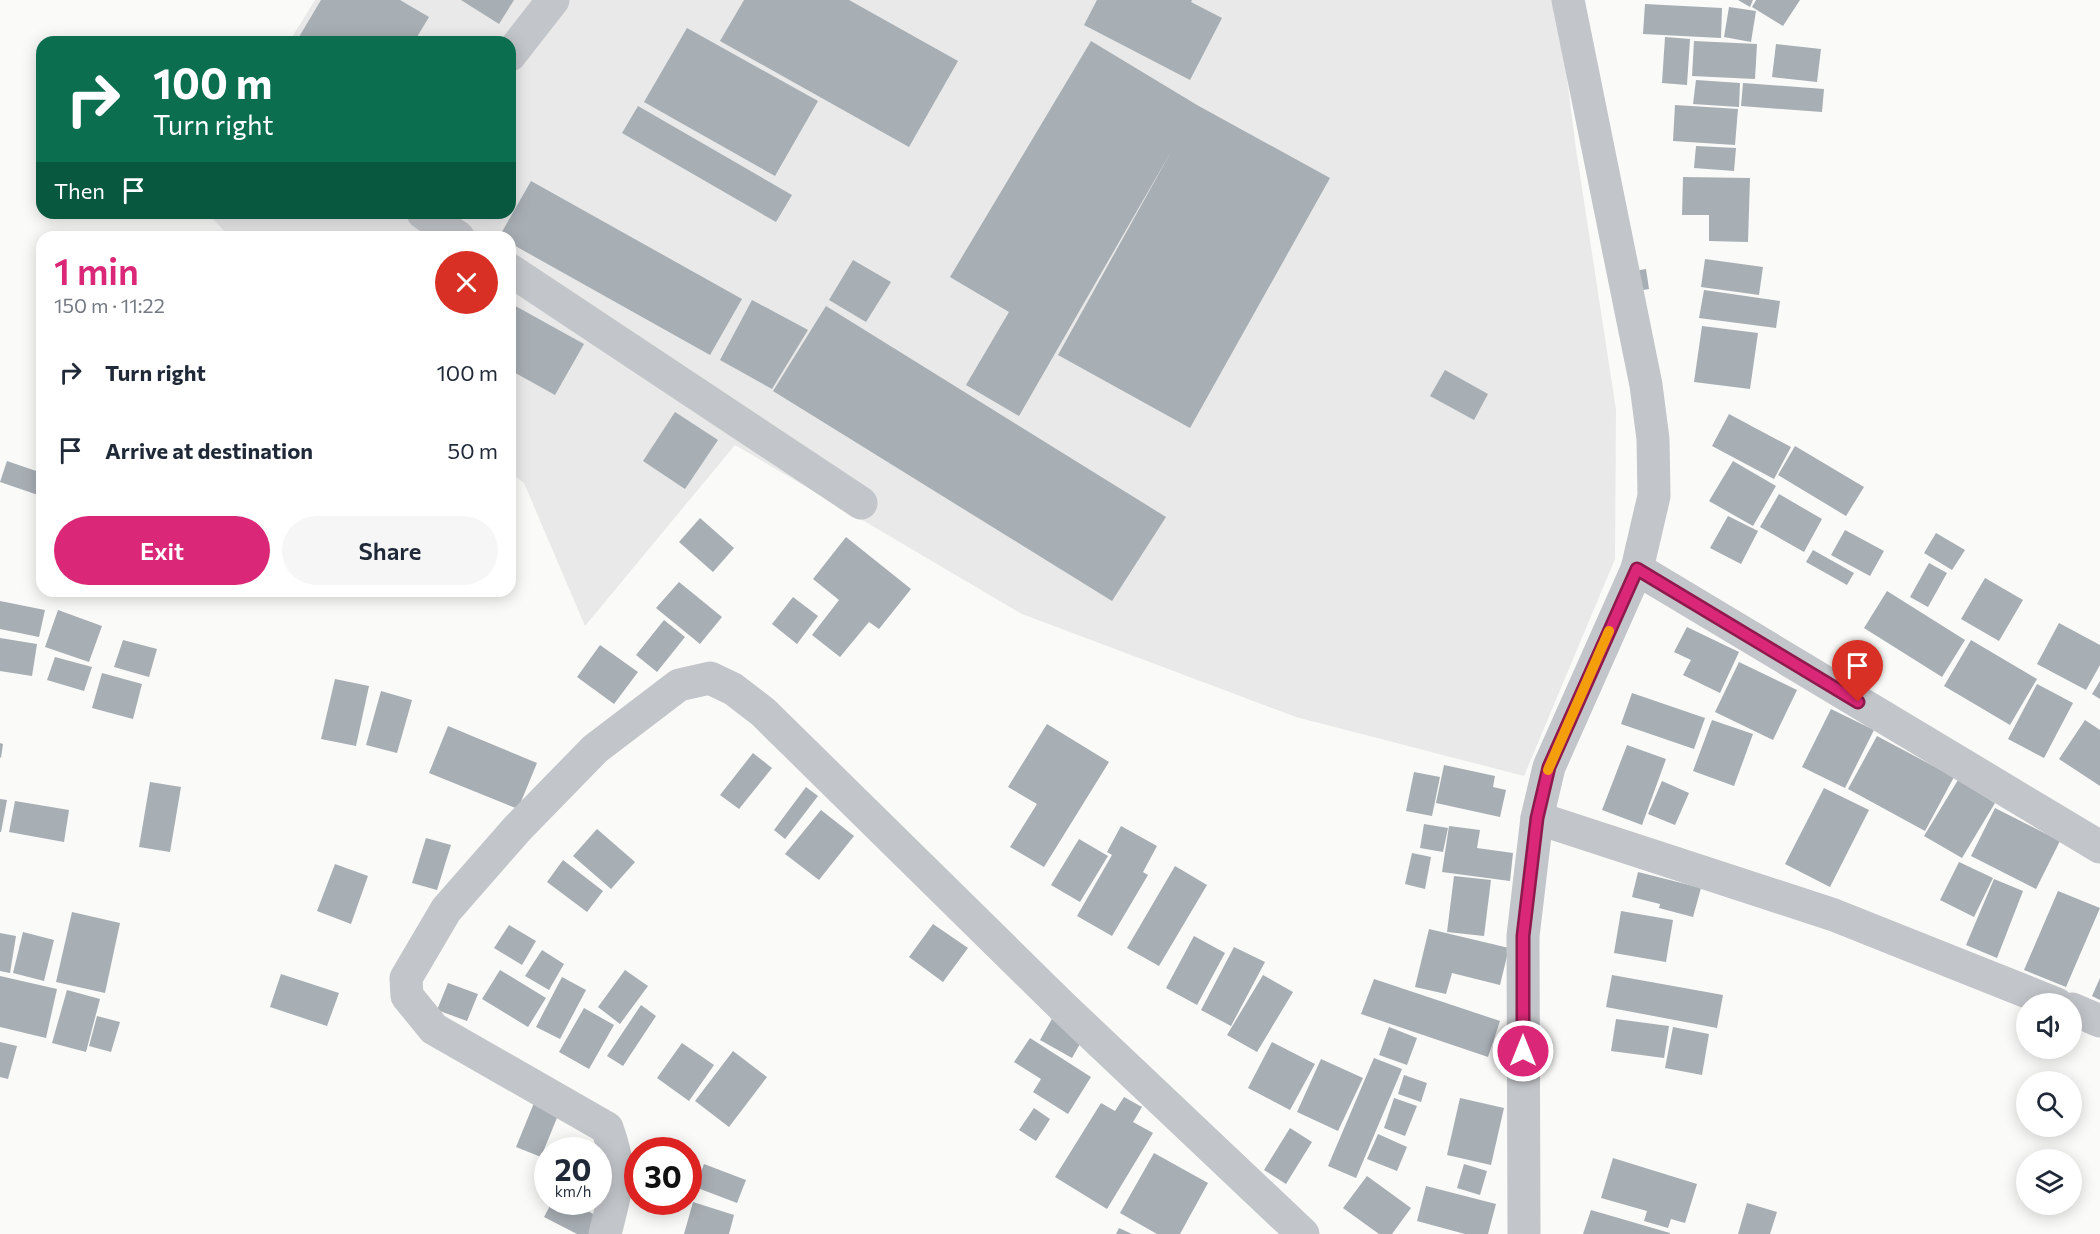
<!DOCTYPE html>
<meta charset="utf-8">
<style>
:root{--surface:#fff;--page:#f6f6f7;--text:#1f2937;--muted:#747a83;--accent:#db2777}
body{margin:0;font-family:Commissioner,sans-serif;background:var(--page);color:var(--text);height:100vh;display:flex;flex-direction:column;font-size:22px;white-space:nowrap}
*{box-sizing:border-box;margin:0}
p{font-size:20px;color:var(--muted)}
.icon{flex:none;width:33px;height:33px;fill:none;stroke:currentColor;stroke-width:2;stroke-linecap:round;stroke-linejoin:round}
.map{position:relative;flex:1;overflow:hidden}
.details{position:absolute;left:36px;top:231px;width:480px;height:366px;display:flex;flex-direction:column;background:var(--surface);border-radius:18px;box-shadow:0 3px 15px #0003}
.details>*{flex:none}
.hud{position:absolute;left:36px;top:36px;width:480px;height:183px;border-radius:18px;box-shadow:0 3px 15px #0003;background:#0b6e4f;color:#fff;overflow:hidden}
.tools{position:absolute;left:2016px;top:993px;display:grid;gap:12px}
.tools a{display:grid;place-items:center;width:66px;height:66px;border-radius:50%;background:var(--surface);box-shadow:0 3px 15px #0003;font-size:30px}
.speed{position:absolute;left:534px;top:1137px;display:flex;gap:12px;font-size:30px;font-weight:700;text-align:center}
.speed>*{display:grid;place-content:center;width:78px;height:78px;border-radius:50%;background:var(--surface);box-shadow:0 3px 15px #0003;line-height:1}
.speed small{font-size:15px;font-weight:400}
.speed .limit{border:9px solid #d22;background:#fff;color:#111}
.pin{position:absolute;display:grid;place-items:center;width:51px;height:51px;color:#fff;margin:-62px -26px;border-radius:50% 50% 50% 0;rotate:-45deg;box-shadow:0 0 6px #0007}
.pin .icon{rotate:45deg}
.me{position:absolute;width:66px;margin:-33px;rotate:0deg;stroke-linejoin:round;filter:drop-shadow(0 0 4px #0008)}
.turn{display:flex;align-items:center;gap:21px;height:126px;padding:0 18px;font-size:27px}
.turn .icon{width:78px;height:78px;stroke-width:2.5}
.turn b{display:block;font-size:42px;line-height:51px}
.then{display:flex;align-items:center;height:57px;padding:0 18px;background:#0003;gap:12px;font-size:22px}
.round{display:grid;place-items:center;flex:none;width:63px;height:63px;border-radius:32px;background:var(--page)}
.overview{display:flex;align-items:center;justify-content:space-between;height:102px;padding:0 18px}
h1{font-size:36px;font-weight:600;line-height:45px;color:var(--accent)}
.primary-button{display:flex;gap:12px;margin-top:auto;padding:12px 18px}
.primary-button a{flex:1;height:69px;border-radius:36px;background:var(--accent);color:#fff;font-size:24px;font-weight:600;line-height:69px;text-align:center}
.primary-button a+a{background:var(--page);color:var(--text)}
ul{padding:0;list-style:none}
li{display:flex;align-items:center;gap:18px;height:78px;padding:0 18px}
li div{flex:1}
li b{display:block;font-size:22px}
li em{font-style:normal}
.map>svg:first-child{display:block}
</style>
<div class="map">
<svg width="2100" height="1234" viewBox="0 0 2100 1234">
<rect width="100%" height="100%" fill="#fafaf8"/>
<!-- built -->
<polygon fill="#e8e9e8" points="315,0 1557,0 1576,149 1616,410 1615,559 1524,776 1296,717 1022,614 735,445 585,626 524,483 510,472 510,237 230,237 207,213 510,213 510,42 289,42"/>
<!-- building -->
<g fill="#a7aeb4">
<polygon points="321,0 400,0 429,17 414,42 296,42"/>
<polygon points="461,0 514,0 499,24"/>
<polygon points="744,0 849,0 958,61 909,147 720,41"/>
<polygon points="1097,0 1192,0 1191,2 1222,18 1190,80 1084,25"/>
<polygon points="1738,0 1753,0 1750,7"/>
<polygon points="1756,0 1800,0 1783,26 1752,7"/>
<polygon points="1645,4 1722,8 1721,38 1643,34"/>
<polygon points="1729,7 1756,11 1751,42 1724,37"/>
<polygon points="687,28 818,101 775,176 644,102"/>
<polygon points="1665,37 1690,39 1687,85 1662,83"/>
<polygon points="1091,41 1197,105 1330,178 1190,428 1058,355 1172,150 1019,416 966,385 1009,312 950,277"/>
<polygon points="1694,41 1757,44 1755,79 1692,76"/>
<polygon points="1776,44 1821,49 1817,82 1772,77"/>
<polygon points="1696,80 1740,83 1739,107 1693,104"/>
<polygon points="1743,83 1824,89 1822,112 1741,106"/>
<polygon points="1675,105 1738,109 1735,145 1673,141"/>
<polygon points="638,106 792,195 776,222 622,133"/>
<polygon points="1696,146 1736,148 1734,171 1694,168"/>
<polygon points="1683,177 1750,178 1748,242 1709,241 1709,215 1682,215"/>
<polygon points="531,181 742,299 710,355 510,243 510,237 499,237"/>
<polygon points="1705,259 1763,267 1759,295 1701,287"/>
<polygon points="853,260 891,282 866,322 829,300"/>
<polygon points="1646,269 1649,289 1631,292 1628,272"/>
<polygon points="1704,290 1780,301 1776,328 1699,318"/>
<polygon points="752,300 808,330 772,389 720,360"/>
<polygon points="510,303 584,344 555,395 510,370"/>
<polygon points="826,306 1166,517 1112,601 773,391"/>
<polygon points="1702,326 1758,333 1750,389 1694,382"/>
<polygon points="1445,370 1488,394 1474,420 1430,396"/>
<polygon points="675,412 718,440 685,489 643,461"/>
<polygon points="1729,414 1791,447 1774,479 1712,446"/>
<polygon points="1795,446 1864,487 1846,516 1778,475"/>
<polygon points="7,461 42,473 38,495 0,482"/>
<polygon points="1733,461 1776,486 1753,526 1709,501"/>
<polygon points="1779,494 1822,519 1804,552 1760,527"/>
<polygon points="1728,516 1758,531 1741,564 1710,548"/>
<polygon points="700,518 734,548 713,572 679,542"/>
<polygon points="1845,530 1884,551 1870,576 1831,555"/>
<polygon points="1936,533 1965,550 1952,570 1924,553"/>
<polygon points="846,537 911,589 879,629 869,622 840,657 812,635 839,600 813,579"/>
<polygon points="1813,550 1854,573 1847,585 1806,562"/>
<polygon points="1929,563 1947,573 1928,607 1910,597"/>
<polygon points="1985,578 2023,600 1999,641 1961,619"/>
<polygon points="679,582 722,617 700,644 656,608"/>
<polygon points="1887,591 1965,640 1942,677 1864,628"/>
<polygon points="793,597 818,616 797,644 772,624"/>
<polygon points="0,601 45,610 39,637 0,629"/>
<polygon points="58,610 102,626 89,662 45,647"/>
<polygon points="664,620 685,637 657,672 636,655"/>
<polygon points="2059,623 2100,645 2100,665 2086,690 2037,664"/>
<polygon points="1687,627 1739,652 1720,693 1683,675 1691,660 1674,652"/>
<polygon points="0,638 37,644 32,676 0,671"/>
<polygon points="123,640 157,649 149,677 114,667"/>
<polygon points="1971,640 2037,679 2010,725 1944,686"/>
<polygon points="600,645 638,672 614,704 577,677"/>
<polygon points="55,657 92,667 84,691 47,680"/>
<polygon points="1739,662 1797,690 1773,740 1715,712"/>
<polygon points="102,673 142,684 133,719 92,708"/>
<polygon points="335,679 369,686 356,746 321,739"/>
<polygon points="2100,681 2100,699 2092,694"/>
<polygon points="2037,684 2073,703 2044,758 2008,739"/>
<polygon points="381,691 412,700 397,753 366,745"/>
<polygon points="1632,693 1705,718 1694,749 1621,724"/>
<polygon points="1831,709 1874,730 1845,788 1802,767"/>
<polygon points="1712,720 1753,734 1734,786 1693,771"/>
<polygon points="2085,720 2100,730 2100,786 2059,759"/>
<polygon points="1047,724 1109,762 1044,867 1010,847 1037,804 1008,787"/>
<polygon points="448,726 537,763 518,809 429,773"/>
<polygon points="1877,736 1954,777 1925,831 1848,789"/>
<polygon points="0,743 3,744 1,758 0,757"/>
<polygon points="1627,745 1666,759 1642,825 1602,810"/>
<polygon points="753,753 772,768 739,809 720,795"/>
<polygon points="1444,765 1495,776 1493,787 1506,790 1500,817 1436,803"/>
<polygon points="1414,772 1440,777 1432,816 1406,811"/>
<polygon points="1958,780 1995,803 1962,858 1924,836"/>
<polygon points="1662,781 1689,793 1675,825 1648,814"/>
<polygon points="150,782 181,787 170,852 139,847"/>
<polygon points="806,787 818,796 785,839 774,830"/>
<polygon points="1824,788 1869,810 1830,887 1785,864"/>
<polygon points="0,799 7,800 1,832 0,832"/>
<polygon points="15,801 69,810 64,842 9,832"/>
<polygon points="1995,808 2060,841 2036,889 1971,856"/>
<polygon points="821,810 854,836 819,880 785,854"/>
<polygon points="1424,824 1448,828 1443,852 1420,848"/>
<polygon points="1121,826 1157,846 1143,872 1148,875 1112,936 1077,916 1112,855 1107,852"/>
<polygon points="1449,826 1480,830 1477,848 1513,853 1510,881 1442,872"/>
<polygon points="597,829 635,862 611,889 573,856"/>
<polygon points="426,838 451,845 437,890 412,883"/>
<polygon points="1079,839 1108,856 1080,902 1051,885"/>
<polygon points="1412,853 1431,857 1425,889 1405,884"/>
<polygon points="563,860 603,891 587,912 547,882"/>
<polygon points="1959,862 1993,878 1974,917 1940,900"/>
<polygon points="335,864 368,876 351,924 317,911"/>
<polygon points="1175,866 1207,885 1159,966 1127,948"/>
<polygon points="1638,872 1701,888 1693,917 1659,908 1660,904 1632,897"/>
<polygon points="1454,876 1491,880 1484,936 1447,932"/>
<polygon points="1994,879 2023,891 1997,958 1966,945"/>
<polygon points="2058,891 2100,908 2066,987 2024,970"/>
<polygon points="1621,911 1673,920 1666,962 1614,953"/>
<polygon points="72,912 120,923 105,993 56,982"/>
<polygon points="933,924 968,948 943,982 909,957"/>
<polygon points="509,925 536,941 522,965 494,948"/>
<polygon points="1429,929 1509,948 1500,985 1452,973 1446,994 1415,987"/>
<polygon points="23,932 54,940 44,981 13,973"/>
<polygon points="0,933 16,936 10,973 0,971"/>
<polygon points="1194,936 1225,953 1197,1005 1166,988"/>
<polygon points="1234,947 1265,962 1231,1026 1201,1010"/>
<polygon points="542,950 564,964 549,990 525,976"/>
<polygon points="500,970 546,998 528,1027 482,999"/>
<polygon points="625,970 648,986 620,1024 598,1007"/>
<polygon points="281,974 339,993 327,1026 270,1007"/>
<polygon points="1263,975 1293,992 1257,1052 1227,1035"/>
<polygon points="1612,975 1723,995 1717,1028 1606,1007"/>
<polygon points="0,976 57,989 46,1038 0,1027"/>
<polygon points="562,977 586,990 560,1039 536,1027"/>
<polygon points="2100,978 2100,1000 2092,996"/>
<polygon points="1374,979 1500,1021 1488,1057 1361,1014"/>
<polygon points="448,983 478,994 467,1021 437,1010"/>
<polygon points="67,990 100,999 86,1052 52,1043"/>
<polygon points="641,1005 656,1016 623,1066 607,1056"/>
<polygon points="584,1008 614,1025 589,1069 559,1052"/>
<polygon points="97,1016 120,1022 111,1052 89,1046"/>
<polygon points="1053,1017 1085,1035 1072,1058 1040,1040"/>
<polygon points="1616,1019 1669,1026 1664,1058 1611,1051"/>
<polygon points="1389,1027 1417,1038 1407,1065 1379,1055"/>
<polygon points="1673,1027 1709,1034 1702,1075 1665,1068"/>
<polygon points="1030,1038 1091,1077 1068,1114 1033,1092 1041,1079 1014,1062"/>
<polygon points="0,1042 17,1046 8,1079 0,1077"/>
<polygon points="1272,1042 1315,1064 1290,1110 1248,1088"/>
<polygon points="682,1043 714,1065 689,1101 657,1078"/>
<polygon points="733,1051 767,1077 729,1127 695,1101"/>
<polygon points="1374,1058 1402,1069 1356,1178 1328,1166"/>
<polygon points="1321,1059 1363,1078 1338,1131 1297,1112"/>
<polygon points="1404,1075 1427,1083 1421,1102 1398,1094"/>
<polygon points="1124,1097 1142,1107 1133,1122 1153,1133 1107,1209 1055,1177 1101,1103 1115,1111"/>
<polygon points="1394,1098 1417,1106 1405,1136 1384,1128"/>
<polygon points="1460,1098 1504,1108 1491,1165 1447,1155"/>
<polygon points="534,1103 559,1113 541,1157 516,1147"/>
<polygon points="1034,1108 1050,1119 1036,1141 1019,1130"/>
<polygon points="1290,1128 1312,1142 1286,1184 1264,1170"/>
<polygon points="1378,1134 1407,1147 1397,1171 1367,1159"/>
<polygon points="1154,1153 1208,1183 1180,1234 1157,1234 1120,1213"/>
<polygon points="1613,1158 1697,1184 1685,1223 1671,1219 1668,1228 1644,1221 1647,1211 1601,1198"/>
<polygon points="704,1164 746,1180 737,1203 695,1187"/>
<polygon points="1464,1164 1487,1171 1480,1195 1457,1188"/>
<polygon points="1367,1176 1411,1208 1392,1234 1379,1234 1343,1208"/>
<polygon points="1426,1186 1496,1204 1488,1234 1465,1234 1417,1221"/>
<polygon points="552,1202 570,1202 605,1220 597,1234 577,1234 544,1217"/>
<polygon points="693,1202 734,1215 729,1234 684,1234"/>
<polygon points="1747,1203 1777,1212 1770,1234 1738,1234"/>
<polygon points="1591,1210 1670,1233 1670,1234 1583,1234"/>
<polygon points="1119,1228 1132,1234 1116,1234"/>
</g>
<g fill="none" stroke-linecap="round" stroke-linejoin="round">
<!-- minor -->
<g stroke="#c2c5c9" stroke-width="33">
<polyline points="510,55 553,0"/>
<polyline points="423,213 458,237"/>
<polyline points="510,270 861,503"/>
<polyline points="1637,569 2100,847"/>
<polyline points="1537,818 1834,915 2057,1004"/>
<polyline points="2072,1009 2100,1021"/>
<path d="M605,1234C616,1188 624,1174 607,1128L434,1029L407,996L406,978L446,910L517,829L595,749L679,685L710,678L733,689L763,712L1063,1007L1303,1234"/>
<polyline points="1524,1234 1523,936 1537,818 1549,767 1637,569 1654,496 1653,439 1646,385 1568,0"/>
</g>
</g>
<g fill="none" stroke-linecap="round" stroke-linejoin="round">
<defs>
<polyline id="route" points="1523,1051 1523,936 1537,818 1549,767 1637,569 1858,702"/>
</defs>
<!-- route casing -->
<use href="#route" stroke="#8e194d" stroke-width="15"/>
<!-- route -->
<use href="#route" stroke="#db2777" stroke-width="10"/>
<!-- slow -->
<polyline stroke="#f59e0b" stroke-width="10" points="1548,770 1609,631"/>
</g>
</svg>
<div class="tools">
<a><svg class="icon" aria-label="sound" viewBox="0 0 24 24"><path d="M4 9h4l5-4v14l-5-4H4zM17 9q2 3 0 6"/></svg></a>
<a><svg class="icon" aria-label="search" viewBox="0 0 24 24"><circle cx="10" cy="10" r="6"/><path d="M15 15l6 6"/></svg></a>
<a><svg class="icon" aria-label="layers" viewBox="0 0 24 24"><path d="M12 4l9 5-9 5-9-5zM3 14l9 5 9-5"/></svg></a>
</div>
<div class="speed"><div>20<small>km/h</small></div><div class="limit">30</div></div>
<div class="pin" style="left:1858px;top:702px;background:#d93025"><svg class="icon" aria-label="arrive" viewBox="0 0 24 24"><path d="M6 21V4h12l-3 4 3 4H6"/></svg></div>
<svg class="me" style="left:1523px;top:1051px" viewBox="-20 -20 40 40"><circle r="17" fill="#db2777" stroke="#fff" stroke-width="3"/><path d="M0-11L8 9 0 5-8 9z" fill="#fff"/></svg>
<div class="hud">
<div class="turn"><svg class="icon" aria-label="right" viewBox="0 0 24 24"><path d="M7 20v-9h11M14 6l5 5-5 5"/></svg><div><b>100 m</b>Turn right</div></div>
<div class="then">Then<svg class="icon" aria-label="arrive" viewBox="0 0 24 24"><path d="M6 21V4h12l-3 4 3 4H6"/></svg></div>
</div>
<section class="details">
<div class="overview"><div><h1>1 min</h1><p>150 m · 11:22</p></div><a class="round" style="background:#d93025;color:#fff"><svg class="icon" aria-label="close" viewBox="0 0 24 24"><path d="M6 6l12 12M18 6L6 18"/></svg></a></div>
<ul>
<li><svg class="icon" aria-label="right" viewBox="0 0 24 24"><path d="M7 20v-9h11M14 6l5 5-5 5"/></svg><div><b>Turn right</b></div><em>100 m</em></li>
<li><svg class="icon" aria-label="arrive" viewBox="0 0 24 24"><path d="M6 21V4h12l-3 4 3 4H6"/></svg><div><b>Arrive at destination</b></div><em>50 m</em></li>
</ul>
<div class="primary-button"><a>Exit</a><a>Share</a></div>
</section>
</div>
